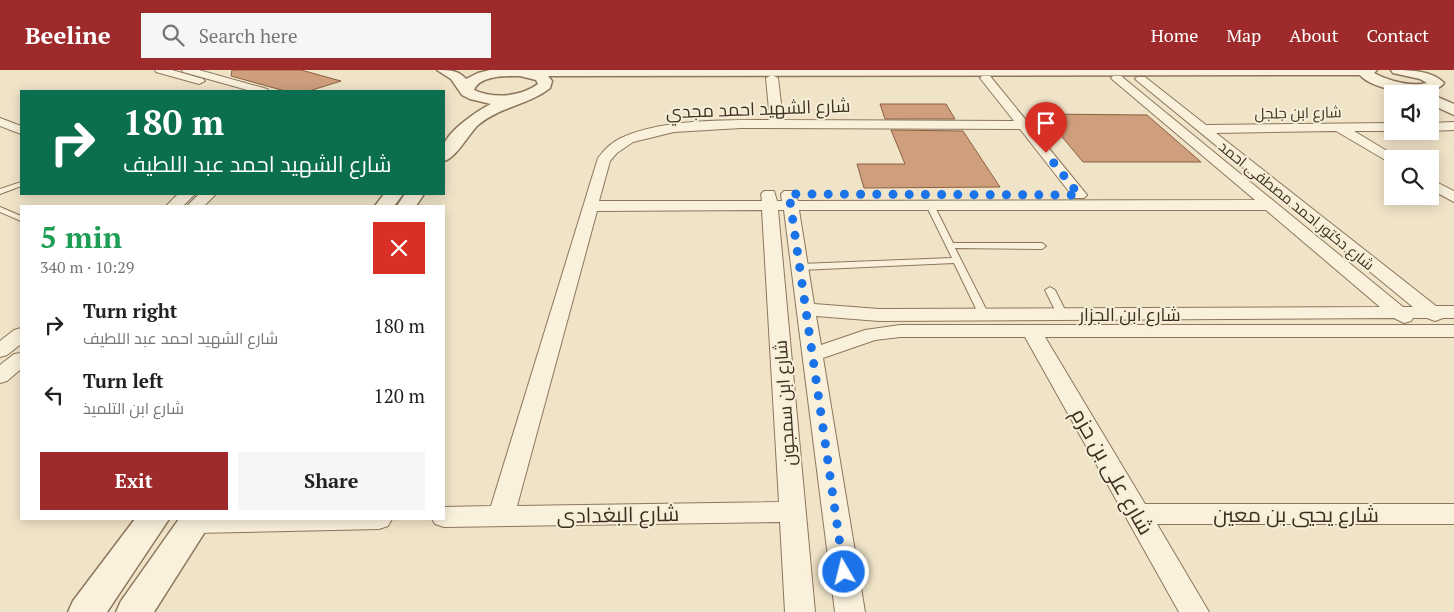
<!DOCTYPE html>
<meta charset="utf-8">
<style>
:root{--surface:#fff;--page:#f6f6f6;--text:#222;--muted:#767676;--accent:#9e2a2b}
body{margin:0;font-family:"PT Serif",Cairo,serif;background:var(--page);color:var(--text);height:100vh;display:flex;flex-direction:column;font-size:19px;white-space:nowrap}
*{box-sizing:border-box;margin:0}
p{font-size:16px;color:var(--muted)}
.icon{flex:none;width:28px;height:28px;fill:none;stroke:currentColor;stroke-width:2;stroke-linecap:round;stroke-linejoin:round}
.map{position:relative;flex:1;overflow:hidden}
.drawer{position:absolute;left:20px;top:135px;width:425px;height:315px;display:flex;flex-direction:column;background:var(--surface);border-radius:0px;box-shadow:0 2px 12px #0003}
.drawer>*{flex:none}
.top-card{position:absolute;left:20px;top:20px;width:425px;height:105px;border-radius:0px;box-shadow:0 2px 12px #0003;background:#0b6e4f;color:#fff;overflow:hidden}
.buttons{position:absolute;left:1384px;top:15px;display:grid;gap:10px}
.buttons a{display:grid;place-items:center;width:55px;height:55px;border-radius:0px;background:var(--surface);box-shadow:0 2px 12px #0003;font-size:25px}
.pin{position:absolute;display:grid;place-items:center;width:42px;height:42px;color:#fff;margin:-51px -21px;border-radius:50% 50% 50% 0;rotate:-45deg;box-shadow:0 0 5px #0007}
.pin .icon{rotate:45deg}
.me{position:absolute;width:55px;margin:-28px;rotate:352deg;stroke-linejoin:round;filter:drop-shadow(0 0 4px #0008)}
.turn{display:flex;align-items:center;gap:18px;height:105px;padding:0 20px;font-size:22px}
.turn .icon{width:65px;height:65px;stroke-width:2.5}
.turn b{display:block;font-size:35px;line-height:42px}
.round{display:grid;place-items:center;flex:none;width:52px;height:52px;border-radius:0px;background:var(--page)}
.overview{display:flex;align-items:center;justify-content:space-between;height:85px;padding:0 20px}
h1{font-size:30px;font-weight:600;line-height:38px;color:#1e9e55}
.cta{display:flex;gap:10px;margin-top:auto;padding:10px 20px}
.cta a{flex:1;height:58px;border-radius:0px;background:var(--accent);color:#fff;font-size:20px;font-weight:600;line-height:58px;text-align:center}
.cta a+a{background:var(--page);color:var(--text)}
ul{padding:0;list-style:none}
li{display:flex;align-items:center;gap:15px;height:70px;padding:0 20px}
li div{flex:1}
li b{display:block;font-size:19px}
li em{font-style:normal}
header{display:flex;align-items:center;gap:30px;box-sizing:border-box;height:70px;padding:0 25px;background:var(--accent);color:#fff}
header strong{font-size:24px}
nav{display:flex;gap:28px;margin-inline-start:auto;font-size:18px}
.search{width:350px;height:45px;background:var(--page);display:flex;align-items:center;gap:12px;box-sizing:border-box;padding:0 18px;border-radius:0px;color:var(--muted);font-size:19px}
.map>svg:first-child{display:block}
</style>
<header>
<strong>Beeline</strong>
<div class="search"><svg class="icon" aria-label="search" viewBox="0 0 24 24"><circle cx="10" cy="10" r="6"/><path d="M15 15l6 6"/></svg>Search here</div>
<nav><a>Home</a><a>Map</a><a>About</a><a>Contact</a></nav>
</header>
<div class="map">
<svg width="1454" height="542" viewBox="0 0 1454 542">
<rect width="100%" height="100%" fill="#f0e4c8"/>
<!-- building -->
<g fill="#cf9f7d" stroke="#8d5f41">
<polygon points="232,0 301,0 341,11 309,21 285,21 231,6"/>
<polygon points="880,34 946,34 955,49 885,49"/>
<polygon points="1043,44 1147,45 1201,92 1083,92"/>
<polygon points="891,60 963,61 1000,117 864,118 857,94 905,94"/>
</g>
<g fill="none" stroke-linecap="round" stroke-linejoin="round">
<defs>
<g id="service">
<polygon points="21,112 21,116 0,124 0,119"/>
<polygon points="928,135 934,135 953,173 1042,173 1046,176 1042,179 955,178 989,245 987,247 984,248 979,245 954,193 800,200 796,197 800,194 952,188 927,137"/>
<polygon points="0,137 21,146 21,151 0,142"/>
<polygon points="1050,217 1055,220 1067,244 1065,246 1059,246 1057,244 1045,220"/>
</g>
<g id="minor">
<polygon points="155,0 172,0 203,9 205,11 199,14 156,2"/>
<polygon points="182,0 199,0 267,19 269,21 251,21 183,2"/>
<path d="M772,5L778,8L783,50L1014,51L980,8L982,6H990L1087,125L1084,128H1074L1020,59L741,58L674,62L633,72L617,83L610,91L599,131H762L761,124L764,121H774L777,131H782L781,124L784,121H794L798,131L1255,130L1113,10L1111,8L1113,6H1121L1403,237H1413L1135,9L1137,7H1145L1206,55L1392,53V61H1354L1397,87L1398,89H1392V94L1336,61L1216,63L1436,236H1454V248H1443L1435,251L1427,248H1413L1411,251L1404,253L1394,248L879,251L816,246L821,275L865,260L900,255H1454V267H1045L1145,434H1454V454H1157L1209,542H1179L1025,267H900L875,270L823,288L865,542H835L784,140H778L815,542H785L780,452L444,457L435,454L432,449H444V437L491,436L598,88C604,80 612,72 621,68C660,49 727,50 770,50L766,8ZM762,140L779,432L517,436L597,141ZM799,140H1266L1380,237L879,239L814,234Z"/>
<polygon points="0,48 21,56 21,64 0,56"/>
<polygon points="1454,52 1454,60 1430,61 1430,53"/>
<polygon points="1430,109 1454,121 1454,132 1430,119"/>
<polygon points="178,124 195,124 183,136 166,136"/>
<polygon points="199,124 216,124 204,136 187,136"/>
<polygon points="21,258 21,274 7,285 0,287 0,271 14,260"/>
<polygon points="21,283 21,299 7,311 0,313 0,295 14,284"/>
<polygon points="183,449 392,449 388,456 379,459 194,463 185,460 181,453"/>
</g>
<g id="tertiary">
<path d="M437,0C450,0 458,0 466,9L478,3L490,0H1377L1374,3C1389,11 1410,17 1427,13L1420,9L1393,3L1391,0C1408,0 1432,0 1444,13C1431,31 1372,20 1360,5L548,6L552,11L550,18C529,35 501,36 478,55C468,65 456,88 444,91C444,87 442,80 444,75C448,61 478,40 491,34L470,29L462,25L451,9ZM520,6L536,10L538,14C520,27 494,29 474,20C480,5 506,6 520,6Z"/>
<polygon points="1429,24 1430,24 1454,34 1454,45 1430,34"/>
<polygon points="384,124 403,124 394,136 375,136"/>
<polygon points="405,124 424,124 416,136 397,136"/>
<polygon points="135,449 169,449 107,542 68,542 73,531"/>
<polygon points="179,449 213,449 154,542 116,542 121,531"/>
</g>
</defs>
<!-- service casing -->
<use href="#service" stroke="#8d765c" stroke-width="2"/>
<!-- minor casing -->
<use href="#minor" stroke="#8d765c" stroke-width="2"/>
<!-- tertiary casing -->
<use href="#tertiary" stroke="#8d765c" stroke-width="3"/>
<!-- service -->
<use href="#service" fill="#faf1dc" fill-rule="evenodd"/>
<!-- minor -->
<use href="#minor" fill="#faf1dc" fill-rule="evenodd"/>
<!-- tertiary -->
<use href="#tertiary" fill="#faf1dc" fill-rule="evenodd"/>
</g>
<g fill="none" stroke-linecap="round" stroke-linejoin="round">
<!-- route -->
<polyline stroke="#1a73e8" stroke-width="9" stroke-dasharray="0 16.2" points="844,502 789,124 1079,125 1046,83"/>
</g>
<g text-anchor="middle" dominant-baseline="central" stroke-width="4" stroke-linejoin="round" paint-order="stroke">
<!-- far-street labels -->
<g font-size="15" fill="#3d2e20" stroke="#f7eed8">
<text transform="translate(1298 42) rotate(-1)">شارع ابن جلجل</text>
<text transform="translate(1297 135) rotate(39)">شارع دكتور احمد مصطفى احمد</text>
</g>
<!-- street labels -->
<g font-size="18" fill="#3d2e20" stroke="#f7eed8">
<text transform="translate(758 38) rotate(-2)">شارع الشهيد احمد مجدي</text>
<text x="1130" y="244">شارع ابن الجزار</text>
<text transform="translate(784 333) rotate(-94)">شارع ابن سمجون</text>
</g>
<!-- near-street labels -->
<g font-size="21" fill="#3d2e20" stroke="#f7eed8">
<text transform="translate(1113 401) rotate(60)">شارع على بن حزم</text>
<text transform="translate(618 444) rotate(-1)">شارع البغدادى</text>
<text x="1296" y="444">شارع يحيي بن معين</text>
</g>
</g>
</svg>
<div class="buttons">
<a><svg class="icon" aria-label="sound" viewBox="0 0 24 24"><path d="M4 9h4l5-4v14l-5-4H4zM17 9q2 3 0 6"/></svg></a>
<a><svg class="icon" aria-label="search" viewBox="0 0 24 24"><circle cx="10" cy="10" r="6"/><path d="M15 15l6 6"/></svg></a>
</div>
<div class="pin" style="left:1046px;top:83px;background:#d93025"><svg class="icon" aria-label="arrive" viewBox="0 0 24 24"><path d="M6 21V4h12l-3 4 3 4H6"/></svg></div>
<svg class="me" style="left:844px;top:502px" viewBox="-20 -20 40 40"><circle r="17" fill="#1a73e8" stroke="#fff" stroke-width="3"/><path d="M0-11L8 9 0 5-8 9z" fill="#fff"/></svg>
<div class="top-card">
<div class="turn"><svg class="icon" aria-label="right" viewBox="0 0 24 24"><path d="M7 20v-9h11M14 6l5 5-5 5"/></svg><div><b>180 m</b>شارع الشهيد احمد عبد اللطيف</div></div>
</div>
<section class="drawer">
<div class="overview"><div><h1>5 min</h1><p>340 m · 10:29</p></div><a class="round" style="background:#d93025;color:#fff"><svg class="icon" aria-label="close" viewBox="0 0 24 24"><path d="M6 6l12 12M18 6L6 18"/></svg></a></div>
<ul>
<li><svg class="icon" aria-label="right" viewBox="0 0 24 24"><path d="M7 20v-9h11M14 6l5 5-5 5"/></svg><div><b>Turn right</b><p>شارع الشهيد احمد عبد اللطيف</p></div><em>180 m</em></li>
<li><svg class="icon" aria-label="left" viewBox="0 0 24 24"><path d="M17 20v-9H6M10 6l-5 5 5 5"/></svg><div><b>Turn left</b><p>شارع ابن التلميذ</p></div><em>120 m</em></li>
</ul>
<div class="cta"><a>Exit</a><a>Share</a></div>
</section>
</div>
